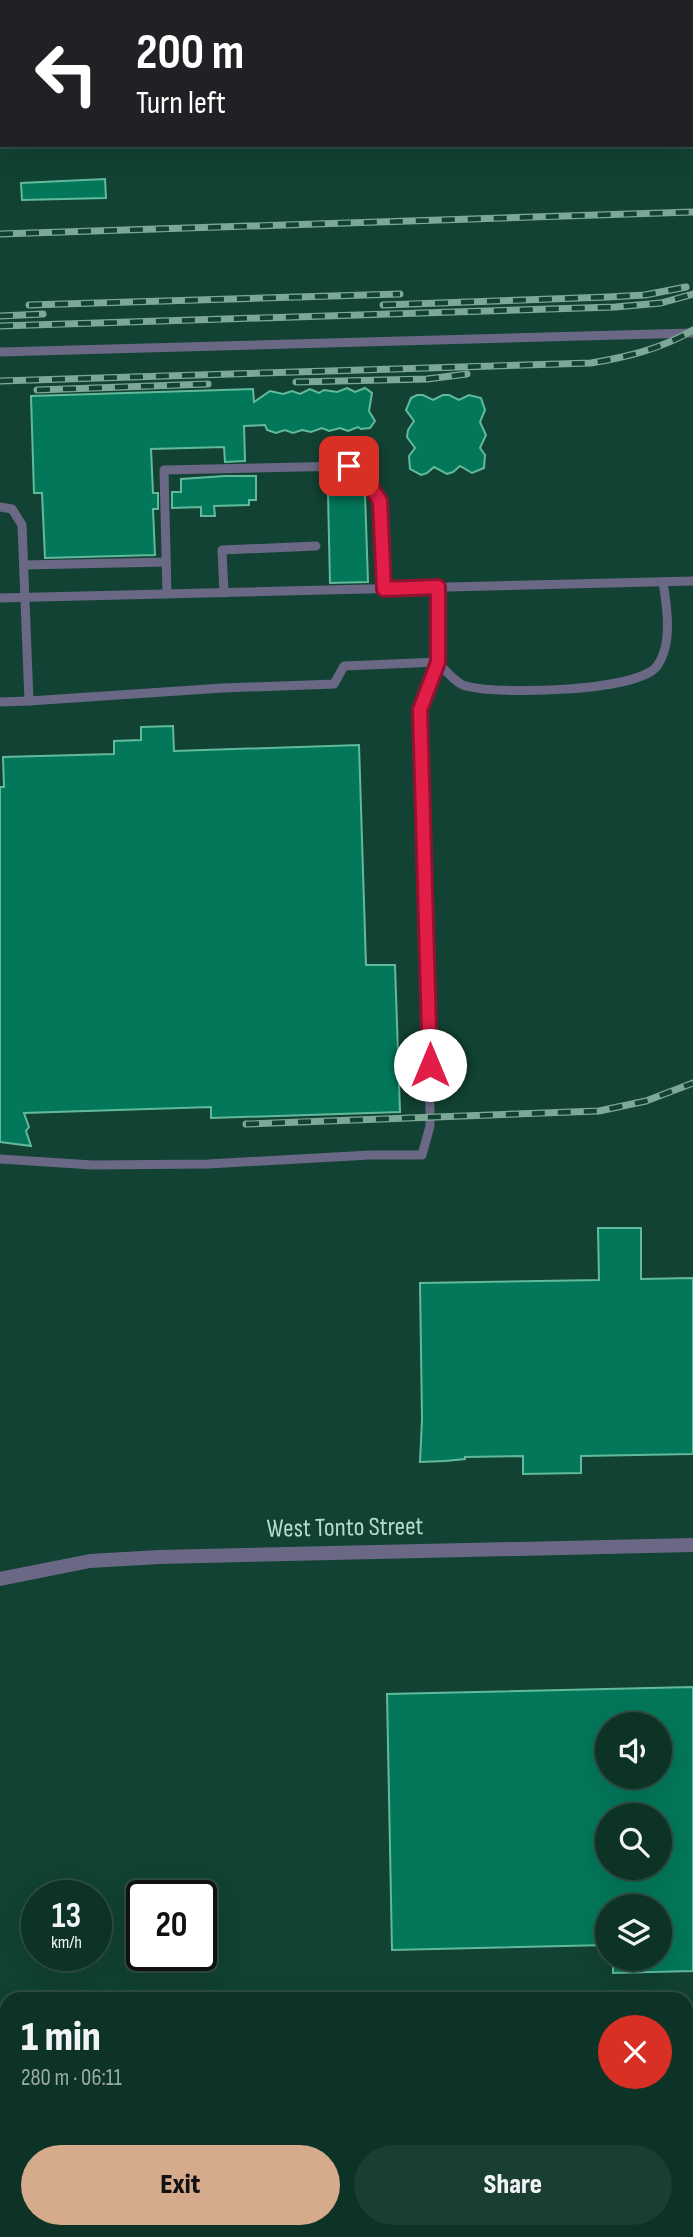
<!DOCTYPE html>
<meta charset="utf-8">
<style>
:root{--surface:#0d3226;--page:#1b3e32;--text:#f1f3f6;--muted:#9aaaa7;--line:#2d4d43;--accent:#d6ab8b}
body{margin:0;font-family:"Sofia Sans Condensed",sans-serif;background:var(--page);color:var(--text);height:100vh;display:flex;flex-direction:column;font-size:26px;white-space:nowrap}
*{box-sizing:border-box;margin:0}
p{font-size:23px;color:var(--muted)}
.icon{flex:none;width:38px;height:38px;fill:none;stroke:currentColor;stroke-width:2;stroke-linecap:round;stroke-linejoin:round}
.map{position:relative;flex:1;overflow:hidden}
.drawer{position:absolute;left:0px;top:1992px;width:693px;height:247px;display:flex;flex-direction:column;background:var(--surface);border-radius:21px 21px 0 0;box-shadow:0 7px 28px #0002,0 0 0 2px var(--line)}
.drawer>*{flex:none}
.top-card{position:absolute;left:0px;top:0px;width:693px;height:147px;box-shadow:0 7px 28px #0002,0 0 0 2px var(--line);background:#202124;color:#fff;overflow:hidden}
.fabs{position:absolute;left:595px;top:1712px;display:grid;gap:14px}
.fabs a{display:grid;place-items:center;width:77px;height:77px;border-radius:50%;background:var(--surface);box-shadow:0 7px 28px #0002,0 0 0 2px var(--line);font-size:35px}
.speed{position:absolute;left:21px;top:1880px;display:flex;gap:14px;font-size:35px;font-weight:700;text-align:center}
.speed>*{display:grid;place-content:center;width:91px;height:91px;border-radius:50%;background:var(--surface);box-shadow:0 7px 28px #0002,0 0 0 2px var(--line);line-height:1}
.speed small{font-size:18px;font-weight:400}
.speed .limit{border:4px solid #111;border-radius:10px;background:#fff;color:#111}
.pin{position:absolute;display:grid;place-items:center;width:60px;height:60px;color:#fff;margin:-30px;border-radius:14px;box-shadow:0 4px 10px #0006}
.me{position:absolute;width:77px;margin:-38px;rotate:0deg;stroke-linejoin:round;filter:drop-shadow(0 0 5px #0008)}
.turn{display:flex;align-items:center;gap:24px;height:147px;padding:0 21px;font-size:32px}
.turn .icon{width:91px;height:91px;stroke-width:2.5}
.turn b{display:block;font-size:49px;line-height:60px}
.round{display:grid;place-items:center;flex:none;width:74px;height:74px;border-radius:37px;background:var(--page)}
.head{display:flex;align-items:center;justify-content:space-between;height:119px;padding:0 21px}
h1{font-size:42px;font-weight:800;line-height:52px}
.primary-button{display:flex;gap:14px;margin-top:auto;padding:14px 21px}
.primary-button a{flex:1;height:80px;border-radius:42px;background:var(--accent);color:#111;font-size:28px;font-weight:800;line-height:80px;text-align:center}
.primary-button a+a{background:var(--page);color:var(--text)}
.map>svg:first-child{display:block}
</style>
<div class="map">
<svg width="693" height="2237" viewBox="0 0 693 2237">
<rect width="100%" height="100%" fill="#114233"/>
<!-- building -->
<g fill="#03775a" stroke="#62ba9b" stroke-width="2" fill-rule="evenodd">
<polygon points="105,179 106,198 22,200 21,183"/>
<polygon points="347,388 355,392 365,388 372,393 369,411 375,421 370,428 361,429 358,427 348,431 340,428 329,431 322,428 311,432 302,430 293,433 285,430 276,433 267,430 265,425 244,426 245,461 225,462 224,447 151,449 153,493 158,493 158,509 153,509 155,555 45,558 42,493 34,493 31,396 253,389 254,402 270,391 283,394 292,391 300,394 310,389 319,393 324,390 337,392"/>
<polygon points="417,395 423,395 433,400 443,395 449,395 459,400 469,395 481,398 485,410 480,422 486,435 480,448 485,455 484,468 472,473 460,466 453,472 447,474 434,467 427,473 421,475 410,469 409,456 415,448 407,437 408,430 414,421 406,410 411,398"/>
<polygon points="225,476 256,476 256,500 249,500 249,505 214,506 215,516 201,516 201,507 172,508 172,492 181,492 181,479"/>
<polygon points="328,494 365,494 368,582 330,583"/>
<polygon points="173,726 174,751 359,745 366,965 395,965 400,1112 211,1118 211,1107 24,1113 29,1127 26,1131 31,1146 0,1142 0,787 4,787 3,757 114,754 114,741 141,740 141,727"/>
<polygon points="598,1228 641,1228 641,1279 693,1278 693,1454 581,1456 581,1473 523,1474 523,1456 465,1457 465,1459 445,1461 420,1462 422,1419 420,1283 599,1280"/>
<path d="M693,1687V1971L613,1973V1958H660V1906H607V1945L392,1950L387,1694ZM607,1724H660V1776H607ZM607,1815H660V1867H607Z"/>
</g>
<g fill="none" stroke-linecap="round" stroke-linejoin="round">
<!-- service -->
<g stroke="#6a6884" stroke-width="9">
<polyline points="0,352 693,333"/>
<polyline points="0,507 12,509 22,525 29,701 223,688 334,684 344,666 437,662 438,587"/>
<polyline points="24,565 166,562"/>
<polyline points="224,593 222,550 316,546"/>
<polyline points="167,594 164,470 349,466 367,481 380,501 384,589"/>
<polyline points="0,598 693,581"/>
<polyline points="0,702 29,701"/>
<path d="M0,1159L92,1165L208,1164L370,1155H422L430,1126L429,988L420,710L437,662C445,669 456,684 466,686C497,695 638,692 657,666C673,644 667,607 663,582"/>
</g>
<!-- minor -->
<g stroke="#6a6884" stroke-width="14">
<polyline points="202,0 208,2"/>
<polyline points="691,19 693,19"/>
<polyline points="0,1579 90,1561 159,1557 693,1545"/>
</g>
<!-- primary -->
<g stroke="#9a95ce" stroke-width="18">
<polyline points="686,2144 693,2144"/>
<polyline points="0,2165 7,2165"/>
</g>
<defs>
<g id="rail">
<polyline points="0,234 693,212"/>
<polyline points="29,305 400,294"/>
<polyline points="383,305 608,297 645,295 686,287"/>
<polyline points="0,316 43,314"/>
<polyline points="0,326 615,307 661,303 693,294"/>
<path d="M0,381L591,363C627,357 661,349 693,330"/>
<polyline points="296,382 427,379 467,374"/>
<polyline points="37,390 208,384"/>
<polyline points="246,1124 599,1111 646,1101 693,1083"/>
</g>
</defs>
<!-- rail casing -->
<use href="#rail" stroke="#7da898" stroke-width="7"/>
<!-- rail -->
<use href="#rail" stroke="#114233" stroke-width="4.5" stroke-dasharray="13" stroke-linecap="butt"/>
</g>
<g fill="none" stroke-linecap="round" stroke-linejoin="round">
<defs>
<polyline id="route" points="349,466 367,481 380,501 384,589 438,587 438,662 420,710 430,1065"/>
</defs>
<!-- route casing -->
<use href="#route" stroke="#92132f" stroke-width="18"/>
<!-- route -->
<use href="#route" stroke="#e11d48" stroke-width="12"/>
</g>
<g text-anchor="middle" dominant-baseline="central" stroke-width="5" stroke-linejoin="round" paint-order="stroke">
<!-- street labels -->
<g font-size="26" fill="#b4ddcc" stroke="#114233">
<text transform="translate(345 1528) rotate(-1)">West Tonto Street</text>
</g>
</g>
</svg>
<div class="fabs">
<a><svg class="icon" aria-label="sound" viewBox="0 0 24 24"><path d="M4 9h4l5-4v14l-5-4H4zM17 9q2 3 0 6"/></svg></a>
<a><svg class="icon" aria-label="search" viewBox="0 0 24 24"><circle cx="10" cy="10" r="6"/><path d="M15 15l6 6"/></svg></a>
<a><svg class="icon" aria-label="layers" viewBox="0 0 24 24"><path d="M12 4l9 5-9 5-9-5zM3 14l9 5 9-5"/></svg></a>
</div>
<div class="speed"><div>13<small>km/h</small></div><div class="limit">20</div></div>
<div class="pin" style="left:349px;top:466px;background:#d93025"><svg class="icon" aria-label="arrive" viewBox="0 0 24 24"><path d="M6 21V4h12l-3 4 3 4H6"/></svg></div>
<svg class="me" style="left:430px;top:1065px" viewBox="-20 -20 40 40"><circle r="19" fill="#fff"/><path d="M0-13L10 11 0 6-10 11z" fill="#e11d48"/></svg>
<div class="top-card">
<div class="turn"><svg class="icon" aria-label="left" viewBox="0 0 24 24"><path d="M17 20v-9H6M10 6l-5 5 5 5"/></svg><div><b>200 m</b>Turn left</div></div>
</div>
<section class="drawer">
<div class="head"><div><h1>1 min</h1><p>280 m · 06:11</p></div><a class="round" style="background:#d93025;color:#fff"><svg class="icon" aria-label="close" viewBox="0 0 24 24"><path d="M6 6l12 12M18 6L6 18"/></svg></a></div>
<div class="primary-button"><a>Exit</a><a>Share</a></div>
</section>
</div>
